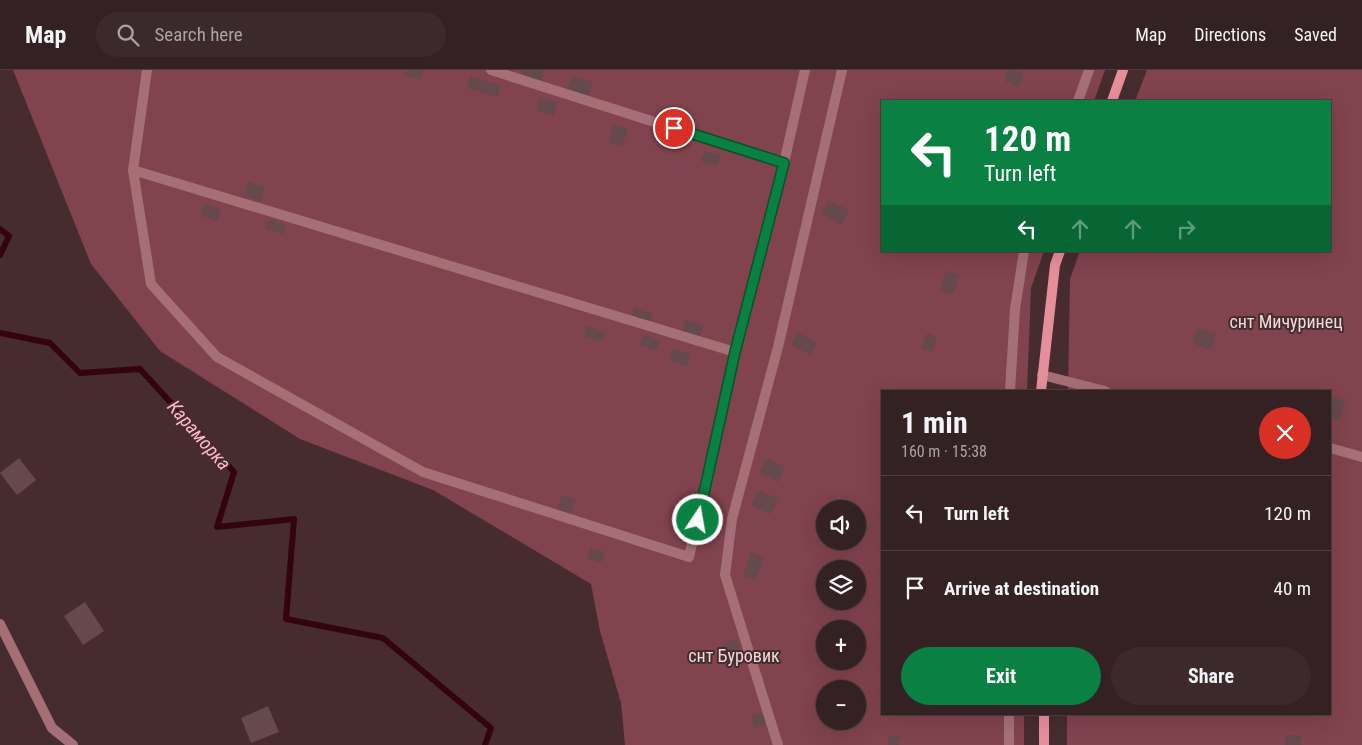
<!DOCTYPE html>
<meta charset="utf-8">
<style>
:root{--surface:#342123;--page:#3c292b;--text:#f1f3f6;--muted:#a9a3a6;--line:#4e3e41;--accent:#0b8043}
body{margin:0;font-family:"Roboto Condensed",sans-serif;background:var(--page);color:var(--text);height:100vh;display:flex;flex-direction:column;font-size:19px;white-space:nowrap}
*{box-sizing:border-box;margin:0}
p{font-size:16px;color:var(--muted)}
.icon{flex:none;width:28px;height:28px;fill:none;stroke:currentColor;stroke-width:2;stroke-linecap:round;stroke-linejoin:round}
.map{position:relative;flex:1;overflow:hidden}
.panel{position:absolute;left:881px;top:320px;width:450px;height:325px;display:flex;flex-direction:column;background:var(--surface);border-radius:0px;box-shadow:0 5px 20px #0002,0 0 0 1px var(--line)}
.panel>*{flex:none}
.guide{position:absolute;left:881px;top:30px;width:450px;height:152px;border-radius:0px;box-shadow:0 5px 20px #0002,0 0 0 1px var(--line);background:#0b8043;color:#fff;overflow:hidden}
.controls{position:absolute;left:816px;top:430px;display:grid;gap:10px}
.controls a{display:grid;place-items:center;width:50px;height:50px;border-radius:50%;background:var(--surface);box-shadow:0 5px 20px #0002,0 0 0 1px var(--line);font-size:25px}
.pin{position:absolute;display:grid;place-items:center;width:42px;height:42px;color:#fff;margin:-21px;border:2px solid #fff;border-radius:50%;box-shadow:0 1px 5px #0007}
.me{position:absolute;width:55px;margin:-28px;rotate:12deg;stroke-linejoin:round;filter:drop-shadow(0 0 4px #0008)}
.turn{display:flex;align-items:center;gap:18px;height:105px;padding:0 20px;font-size:22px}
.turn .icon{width:65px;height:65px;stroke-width:2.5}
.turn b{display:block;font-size:35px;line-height:42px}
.lanes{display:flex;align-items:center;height:48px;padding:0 20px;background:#0003;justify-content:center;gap:25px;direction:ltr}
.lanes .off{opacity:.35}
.round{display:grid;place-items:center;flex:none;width:52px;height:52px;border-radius:26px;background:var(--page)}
.summary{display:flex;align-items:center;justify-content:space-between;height:85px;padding:0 20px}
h1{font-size:30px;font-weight:700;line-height:38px}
.action{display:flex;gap:10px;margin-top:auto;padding:10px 20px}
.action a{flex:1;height:58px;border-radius:30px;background:var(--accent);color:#fff;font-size:20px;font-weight:700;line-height:58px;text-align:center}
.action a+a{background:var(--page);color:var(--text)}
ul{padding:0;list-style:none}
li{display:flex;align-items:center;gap:15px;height:75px;padding:0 20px;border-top:1px solid var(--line)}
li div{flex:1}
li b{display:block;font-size:19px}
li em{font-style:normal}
header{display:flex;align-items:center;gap:30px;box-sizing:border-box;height:70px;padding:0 25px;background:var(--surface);border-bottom:1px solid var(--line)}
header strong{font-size:24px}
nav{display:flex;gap:28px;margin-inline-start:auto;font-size:18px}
.search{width:350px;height:45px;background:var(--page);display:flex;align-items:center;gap:12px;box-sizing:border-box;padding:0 18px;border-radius:28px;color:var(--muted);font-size:19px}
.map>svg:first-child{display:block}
</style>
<header>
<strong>Map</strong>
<div class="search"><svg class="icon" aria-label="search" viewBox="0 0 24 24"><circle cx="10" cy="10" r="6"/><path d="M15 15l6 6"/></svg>Search here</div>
<nav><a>Map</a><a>Directions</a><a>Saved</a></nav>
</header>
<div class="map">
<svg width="1362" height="675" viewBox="0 0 1362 675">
<rect width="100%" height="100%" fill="#462c2f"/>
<!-- green -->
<g fill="#81434d" fill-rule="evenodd">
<path d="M13,0H1105L1094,31H882V181H1044L1031,218L1027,321H882V644H1024V675H625L621,633L600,561L591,514L433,420L300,369L160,281L91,194ZM825,439H858V471H825ZM825,499H858V531H825ZM825,559H858V591H825ZM825,619H858V651H825Z"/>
<polygon points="1147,0 1362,0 1362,675 1067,675 1067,644 1330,644 1330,321 1068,321 1070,209 1080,181 1330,181 1330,31 1135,31"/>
</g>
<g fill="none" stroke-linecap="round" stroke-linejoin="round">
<!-- stream -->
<g stroke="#330310" stroke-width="6">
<polyline points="0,159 9,166 0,185"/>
<polyline points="0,263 50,273 80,303 140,299 234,402 217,457 294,449 286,549 383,568 491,658 485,675"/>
</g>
</g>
<!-- building -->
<g fill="#65494c">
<polygon points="407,0 423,0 420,9 405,5"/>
<polygon points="522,0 544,0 541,12 521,5"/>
<polygon points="1008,0 1015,0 1024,4 1019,17 1004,11"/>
<polygon points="471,6 501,16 497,27 467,18"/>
<polygon points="572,6 593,12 588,27 567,20"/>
<polygon points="540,27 557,33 553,46 536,40"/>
<polygon points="614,54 628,59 622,77 608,72"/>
<polygon points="705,81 721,86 717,96 701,91"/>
<polygon points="248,112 265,117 261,131 244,126"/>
<polygon points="829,130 849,140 842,155 822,144"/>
<polygon points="204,134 221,139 217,151 200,145"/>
<polygon points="268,149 286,155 283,164 265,158"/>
<polygon points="946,201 960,205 953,225 940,220"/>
<polygon points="634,238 652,244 649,254 631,249"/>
<polygon points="686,250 703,256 699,268 682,263"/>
<polygon points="587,256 605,262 602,272 584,266"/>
<polygon points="1197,258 1216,264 1211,280 1192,273"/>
<polygon points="797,262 817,272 811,285 791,275"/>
<polygon points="927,263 937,267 932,282 921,279"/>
<polygon points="644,264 660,270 657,281 640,275"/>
<polygon points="673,279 691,284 687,296 669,290"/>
<polygon points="1332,328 1344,330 1340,349 1330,347"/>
<polygon points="19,388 36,410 17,425 0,403"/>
<polygon points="766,388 785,397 778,412 759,402"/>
<polygon points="758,420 778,429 770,444 751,435"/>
<polygon points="562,425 576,429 571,444 557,440"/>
<polygon points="591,478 605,482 601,493 587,488"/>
<polygon points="751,482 764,487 756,510 743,506"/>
<polygon points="85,532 104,561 83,575 64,546"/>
<polygon points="737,569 740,579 726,584 723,574"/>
<polygon points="268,636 279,662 251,673 241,648"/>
<polygon points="764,642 767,653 754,658 751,646"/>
<polygon points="1286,664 1302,666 1301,675 1285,675"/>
<polygon points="889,665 900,666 899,675 888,675"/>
</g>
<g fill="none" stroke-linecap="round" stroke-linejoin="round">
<!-- lane -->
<g stroke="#a66f76" stroke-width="10">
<polyline points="147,0 133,100 735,282"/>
<polyline points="491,0 784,93"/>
<polyline points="1078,31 1089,0"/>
<polyline points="133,100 151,214 217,287 423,402 689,487 735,282 784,93 805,0"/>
<polyline points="1042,305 1105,321"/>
<polyline points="1010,321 1015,239 1024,181"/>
<polyline points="1330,378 1362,387"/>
<polyline points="778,675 725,505 732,449 778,277 842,0"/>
<polyline points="1009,675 1009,644"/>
</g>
<!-- street -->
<polyline stroke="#a66f76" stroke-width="10" points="0,554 52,658 73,675"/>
<!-- secondary -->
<g stroke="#e58f9b" stroke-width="10">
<polyline points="1112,31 1123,0"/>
<polyline points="1041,321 1055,195 1060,181"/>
<polyline points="1044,644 1044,675"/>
</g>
</g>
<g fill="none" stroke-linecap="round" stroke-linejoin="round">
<defs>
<polyline id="route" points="674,58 784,93 735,282 698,450"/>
</defs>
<!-- route casing -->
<use href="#route" stroke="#07532c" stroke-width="12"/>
<!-- route -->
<use href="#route" stroke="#0b8043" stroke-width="9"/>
</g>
<g text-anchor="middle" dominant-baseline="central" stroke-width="4" stroke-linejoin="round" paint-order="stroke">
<!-- park labels -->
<g font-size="18" fill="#f0dadc" stroke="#462c2f">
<text x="1286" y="251">снт Мичуринец</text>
<text x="734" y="585">снт Буровик</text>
</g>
<!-- water labels -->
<g font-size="19" font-style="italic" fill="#fcbcc3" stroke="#462c2f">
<text transform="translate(199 365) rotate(49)">Караморка</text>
</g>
</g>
</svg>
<div class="controls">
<a><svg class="icon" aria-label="sound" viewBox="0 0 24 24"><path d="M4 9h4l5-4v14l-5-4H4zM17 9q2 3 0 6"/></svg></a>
<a><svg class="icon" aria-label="layers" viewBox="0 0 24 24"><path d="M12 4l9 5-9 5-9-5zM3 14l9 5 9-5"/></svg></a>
<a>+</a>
<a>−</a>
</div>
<div class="pin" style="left:674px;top:58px;background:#d93025"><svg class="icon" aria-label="arrive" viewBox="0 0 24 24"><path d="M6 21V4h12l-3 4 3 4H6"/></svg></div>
<svg class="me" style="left:698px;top:450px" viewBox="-20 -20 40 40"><circle r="17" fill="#0b8043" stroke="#fff" stroke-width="3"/><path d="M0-11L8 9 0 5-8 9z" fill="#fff"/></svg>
<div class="guide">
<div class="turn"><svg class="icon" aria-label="left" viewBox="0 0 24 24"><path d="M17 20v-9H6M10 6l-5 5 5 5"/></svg><div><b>120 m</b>Turn left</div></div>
<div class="lanes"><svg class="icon" aria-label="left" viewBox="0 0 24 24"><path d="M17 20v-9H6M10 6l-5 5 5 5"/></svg><svg class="icon off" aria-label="ahead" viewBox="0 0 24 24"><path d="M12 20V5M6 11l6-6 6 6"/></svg><svg class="icon off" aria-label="ahead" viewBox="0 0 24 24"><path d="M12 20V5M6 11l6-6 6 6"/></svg><svg class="icon off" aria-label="right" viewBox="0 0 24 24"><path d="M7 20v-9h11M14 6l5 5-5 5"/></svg></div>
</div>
<section class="panel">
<div class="summary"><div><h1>1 min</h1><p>160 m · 15:38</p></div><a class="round" style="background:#d93025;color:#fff"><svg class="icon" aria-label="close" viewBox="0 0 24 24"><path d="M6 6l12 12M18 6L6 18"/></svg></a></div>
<ul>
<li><svg class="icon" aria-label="left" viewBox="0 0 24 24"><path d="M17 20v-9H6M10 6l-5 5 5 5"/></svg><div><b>Turn left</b></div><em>120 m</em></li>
<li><svg class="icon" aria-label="arrive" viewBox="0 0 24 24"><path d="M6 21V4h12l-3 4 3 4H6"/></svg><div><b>Arrive at destination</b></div><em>40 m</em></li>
</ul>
<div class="action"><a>Exit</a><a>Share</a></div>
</section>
</div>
